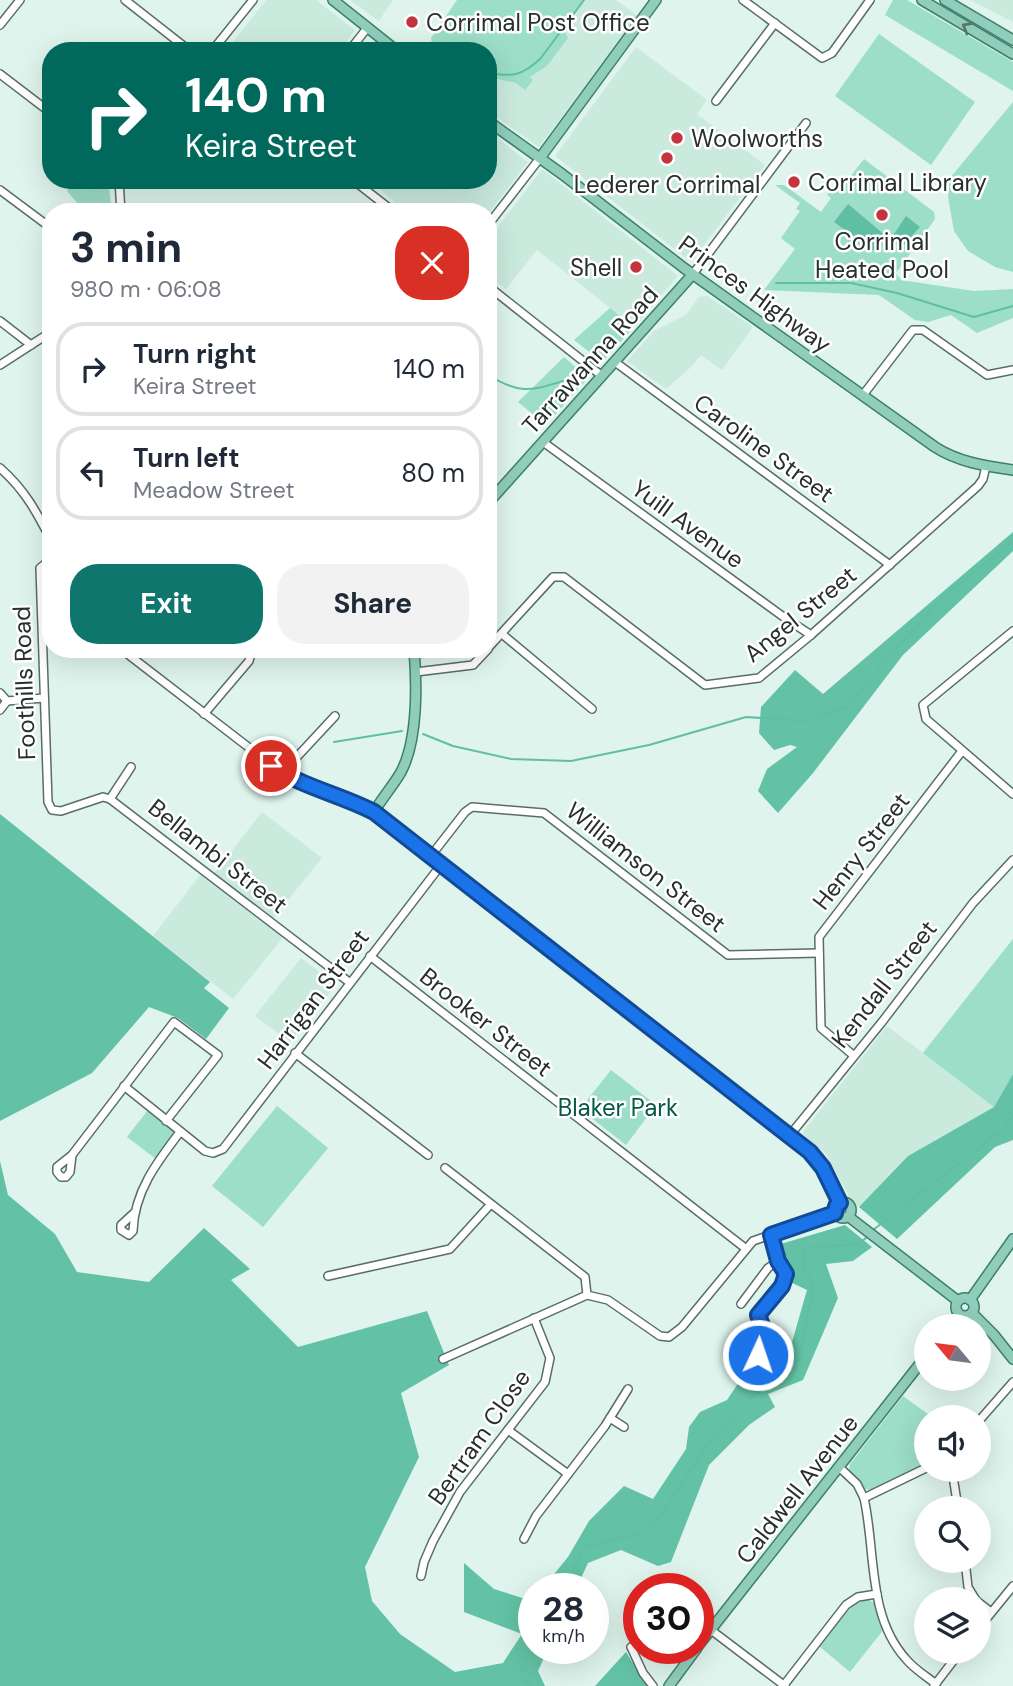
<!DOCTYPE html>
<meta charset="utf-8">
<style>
:root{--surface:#fff;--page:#f2f2f3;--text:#1f2937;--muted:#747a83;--line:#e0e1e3;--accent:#0f766e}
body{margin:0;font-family:"DM Sans",sans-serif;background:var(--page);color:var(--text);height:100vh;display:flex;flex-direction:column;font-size:26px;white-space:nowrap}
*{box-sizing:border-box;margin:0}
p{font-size:23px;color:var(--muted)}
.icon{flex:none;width:38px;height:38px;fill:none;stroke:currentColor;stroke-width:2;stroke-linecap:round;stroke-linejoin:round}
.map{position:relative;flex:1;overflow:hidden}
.drawer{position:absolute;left:42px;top:203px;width:455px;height:455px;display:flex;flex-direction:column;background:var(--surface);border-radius:28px;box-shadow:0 7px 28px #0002}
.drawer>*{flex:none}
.guide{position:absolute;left:42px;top:42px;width:455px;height:147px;border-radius:28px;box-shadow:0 7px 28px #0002;background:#00695c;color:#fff;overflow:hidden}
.needle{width:46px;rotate:299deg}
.controls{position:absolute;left:914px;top:1314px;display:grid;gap:14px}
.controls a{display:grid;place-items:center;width:77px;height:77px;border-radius:50%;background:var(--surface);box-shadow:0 7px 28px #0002;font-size:35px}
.speed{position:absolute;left:518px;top:1573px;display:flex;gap:14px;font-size:35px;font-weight:700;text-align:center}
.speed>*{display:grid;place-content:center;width:91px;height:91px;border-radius:50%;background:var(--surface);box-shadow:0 7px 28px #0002;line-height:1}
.speed small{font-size:18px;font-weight:400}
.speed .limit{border:10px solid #d22;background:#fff;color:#111}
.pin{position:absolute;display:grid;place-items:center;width:60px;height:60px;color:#fff;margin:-30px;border:4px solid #fff;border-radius:50%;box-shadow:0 2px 7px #0007}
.me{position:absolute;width:77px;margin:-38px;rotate:3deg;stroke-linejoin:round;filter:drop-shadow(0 0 5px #0008)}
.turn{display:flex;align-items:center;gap:24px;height:147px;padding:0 28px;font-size:32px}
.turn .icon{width:91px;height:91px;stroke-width:2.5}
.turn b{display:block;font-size:49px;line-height:60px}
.round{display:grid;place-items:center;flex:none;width:74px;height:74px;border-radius:28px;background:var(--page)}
.summary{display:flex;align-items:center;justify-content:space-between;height:119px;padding:0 28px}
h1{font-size:42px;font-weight:700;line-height:52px}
.action{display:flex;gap:14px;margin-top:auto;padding:14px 28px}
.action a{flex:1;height:80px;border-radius:28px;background:var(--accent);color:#fff;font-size:28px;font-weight:700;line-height:80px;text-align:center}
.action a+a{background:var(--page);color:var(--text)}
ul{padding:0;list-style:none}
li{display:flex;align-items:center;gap:21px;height:94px;margin:0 14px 10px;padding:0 14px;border:4px solid var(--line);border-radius:28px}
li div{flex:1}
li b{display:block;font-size:26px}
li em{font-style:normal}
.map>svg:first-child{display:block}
</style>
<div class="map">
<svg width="1013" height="1686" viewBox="0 0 1013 1686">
<rect width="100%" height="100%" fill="#def4ec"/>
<!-- built -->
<g fill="#cbeade">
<polygon points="266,0 316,0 355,30 339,51 226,51"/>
<polygon points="350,0 393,0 379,21"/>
<polygon points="583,0 616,0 638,16 539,147 488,111 488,77 516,83 525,89 530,77 547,66 563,30"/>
<polygon points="970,0 1013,0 1013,22"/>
<polygon points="636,47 707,100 697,114 765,165 691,262 555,156"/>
<polygon points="488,131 528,162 488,214 488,212 407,212 368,180 488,180"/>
<polygon points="542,169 678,276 634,327 537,250 506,289 488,276 488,240"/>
<polygon points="707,296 753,327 722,370 701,355 691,367 666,389 627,361 654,331 687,314 699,297"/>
<polygon points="262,812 322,858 271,921 286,934 233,999 153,936 204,870 212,876"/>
<polygon points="1013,939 1013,1074 994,1107 908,1156 859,1207 850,1198 825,1153 804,1135 803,1132 887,1026 923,1053"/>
<polygon points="301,958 334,983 334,987 290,1042 255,1016"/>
</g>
<!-- green -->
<g fill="#9cdec8">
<polygon points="457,0 583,0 564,30 568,38 547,66 530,77 533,80 525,90 516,83 488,77 488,51 433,51 431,38"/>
<polygon points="893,0 907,0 1013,62 1013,91 885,15"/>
<polygon points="879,34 975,102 931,165 835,96"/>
<polygon points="1013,102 1013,272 995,267 968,251 954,231 948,197 950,178"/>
<polygon points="864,159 934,212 935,219 896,273 901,280 974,291 1013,289 1013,318 977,333 951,315 928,322 915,320 879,295 764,290 795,249 781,238 800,211 796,209 800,203 775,185 784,185 821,212 831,198 827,195 840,178 846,182"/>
<polygon points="76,180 108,180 112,212 85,212 67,191"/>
<polygon points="610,308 634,327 602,362 574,340"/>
<polygon points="564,357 588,378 546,425 518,402"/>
<polygon points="1013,939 1013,1074 994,1107 923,1053"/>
<polygon points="611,1070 656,1105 626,1145 580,1109"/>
<polygon points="277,1106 328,1148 263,1227 212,1186"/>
<polygon points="148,1110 174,1130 173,1136 156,1159 127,1137"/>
<polygon points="903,1396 932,1417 926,1418 926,1465 873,1490 865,1489 849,1470 850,1464"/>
<path d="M867,1599L876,1604L884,1629L850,1672L820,1647C833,1631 846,1605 867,1599Z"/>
</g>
<!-- forest -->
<g fill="#63c2a5">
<polygon points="1013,532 1013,551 903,655 813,773 778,813 758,791 767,769 797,747 790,745 774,750 759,733 761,707 795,670 823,694"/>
<polygon points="0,814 210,982 204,988 229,1008 206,1039 178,1018 149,1007 92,1073 0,1121"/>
<polygon points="1013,1074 1013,1140 995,1147 897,1239 859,1207 908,1156 994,1107"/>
<polygon points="0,1161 8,1195 55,1234 77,1272 149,1282 204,1228 250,1269 231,1280 298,1347 427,1311 449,1365 401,1393 419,1457 365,1567 372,1601 400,1634 455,1672 503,1663 522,1634 464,1612 464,1563 494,1589 532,1601 534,1600 534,1648 548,1649 538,1671 545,1686 0,1686"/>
<polygon points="845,1225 872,1247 853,1261 826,1264 838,1298 803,1380 768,1394 775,1407 749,1425 709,1465 671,1562 658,1566 621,1550 588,1563 576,1589 542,1589 568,1557 589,1521 624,1486 653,1499 686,1449 689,1427 700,1412 727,1400 749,1367 784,1370 807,1290 786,1280 774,1246"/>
<polygon points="626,1652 647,1686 595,1686"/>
</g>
<!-- water -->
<g fill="#60bfa2">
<polygon points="848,204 886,236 874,251 834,222"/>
<polygon points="906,216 920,227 903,246 892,237"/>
</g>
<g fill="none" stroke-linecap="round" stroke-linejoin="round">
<!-- stream -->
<g stroke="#60bfa2" stroke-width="2">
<path d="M488,73C513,77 522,76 541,58L584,0"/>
<polyline points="776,283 851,283 897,293 974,317 1013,306"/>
<path d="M488,375C524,397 533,389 571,379"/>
<polyline points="51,427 47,433 51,438"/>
<polyline points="423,734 453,746 511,759 571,761 649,745 746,717 810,721 849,706 876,672 943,596 1013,542"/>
<polyline points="334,742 402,731"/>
<polyline points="873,1230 1006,1127 1013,1115"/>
<path d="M562,1589L585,1547L637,1534L661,1516L709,1442L747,1401L764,1389L790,1382C804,1353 806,1317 814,1285L804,1269L805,1248L859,1244L867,1237"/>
<polyline points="530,1686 521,1673 534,1640"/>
</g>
<defs>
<g id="minor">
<polyline points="125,0 190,51"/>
<polyline points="743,0 822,58 832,53 870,0"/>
<polyline points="0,25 20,0"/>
<polyline points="212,51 253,0"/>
<polyline points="349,51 368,27"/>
<polyline points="0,74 51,113"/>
<polyline points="716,101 775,23"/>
<polyline points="119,180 121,212"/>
<polyline points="353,180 394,212"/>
<polyline points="0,190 51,228"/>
<polyline points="488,225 540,158"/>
<polyline points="693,274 806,123"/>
<polyline points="488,286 602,376"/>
<polyline points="0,321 31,345"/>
<polyline points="615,362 890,565"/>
<polyline points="0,365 51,332"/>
<polyline points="863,395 913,330 923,330 987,375 1013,370"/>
<polyline points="543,442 785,618 811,635"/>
<path d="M0,468C25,490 36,511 51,540"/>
<polyline points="51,559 40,568 48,802 52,810 61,811 103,797 110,799 349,982"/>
<polyline points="1013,631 923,705 926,719 1013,794"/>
<polyline points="502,634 592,709"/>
<polyline points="488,648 553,577 564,577 705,685 759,678 811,635 978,486 983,479 986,466"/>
<polyline points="121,649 282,773 374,812"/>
<polyline points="416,672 473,665 488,649"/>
<polyline points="0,693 7,701"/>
<polyline points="7,701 44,698"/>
<polyline points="0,710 7,701"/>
<polyline points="204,714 249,661 251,654 249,649"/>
<polyline points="282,773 335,716"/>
<polyline points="110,799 131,767"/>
<polyline points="430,857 465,812 472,807 544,813 728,955 819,953"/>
<polyline points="370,956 745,1248"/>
<polyline points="295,1053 428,1155"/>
<polyline points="853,1055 821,1028 819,937 962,751"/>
<polyline points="124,1086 205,1151 213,1153 223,1149 441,865"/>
<polyline points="790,1135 882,1022 973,903 1013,860"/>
<polyline points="72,1155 57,1167 57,1172 61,1177 66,1177 70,1172 72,1155 174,1022 218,1055 166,1121"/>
<polyline points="445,1168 585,1277 587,1295 608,1300 660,1336 669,1337 682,1327 753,1241 835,1212"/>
<path d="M134,1213L121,1225V1230L129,1235L133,1231C134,1192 157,1162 180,1132"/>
<polyline points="328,1276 450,1249 490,1205"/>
<polyline points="741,1304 768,1268 778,1261"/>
<polyline points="758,1355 765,1333 758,1315 782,1286 786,1274 778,1261 771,1235"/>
<polyline points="443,1359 587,1295"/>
<polyline points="610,1418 624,1427"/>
<polyline points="978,1422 1013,1382"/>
<polyline points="508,1430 568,1474"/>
<path d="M839,1467L857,1484L864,1498C876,1551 867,1616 906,1659C914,1669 926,1676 936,1684"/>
<polyline points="952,1470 958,1508"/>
<polyline points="864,1498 926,1468"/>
<polyline points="524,1539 536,1516 605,1426 628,1389"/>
<polyline points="965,1561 968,1587 976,1600"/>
<polyline points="421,1576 424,1562 433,1541 460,1492 545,1382 550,1358 534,1318"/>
<polyline points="978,1602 991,1612"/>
<polyline points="978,1629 1013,1586"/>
<polyline points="711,1630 785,1686"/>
<polyline points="631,1647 643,1673 653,1686"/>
<polyline points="784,1685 846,1605 858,1597 877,1594"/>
<polyline points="934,1686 960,1652"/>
</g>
<g id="major">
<polyline points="333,0 397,51"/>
<polyline points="922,0 1013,54"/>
<polyline points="945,0 1013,40"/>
<path d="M488,121L562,174L684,268L935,447C958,462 985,466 1013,470"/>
<polyline points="540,158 656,0"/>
<polyline points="488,503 693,274"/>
<path d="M414,649C417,684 418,740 401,772C393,786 382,798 374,812L810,1152L823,1168L840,1203"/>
<circle cx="843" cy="1210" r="8"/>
<polyline points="849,1217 958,1301"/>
<circle cx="965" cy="1307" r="9"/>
<polyline points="970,1300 1013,1239"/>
<polyline points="972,1313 994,1335 1013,1359"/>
<polyline points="948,1326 959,1315"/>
<polyline points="698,1646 926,1356"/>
<polyline points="669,1686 697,1648"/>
</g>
</defs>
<!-- minor casing -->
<use href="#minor" stroke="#596d66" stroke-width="10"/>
<!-- major casing -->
<use href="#major" stroke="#3c806c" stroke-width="12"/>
<!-- minor -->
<use href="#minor" stroke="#fff" stroke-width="7"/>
<!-- major -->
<use href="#major" stroke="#91cdbb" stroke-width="9"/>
</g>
<!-- one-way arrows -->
<defs><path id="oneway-chevron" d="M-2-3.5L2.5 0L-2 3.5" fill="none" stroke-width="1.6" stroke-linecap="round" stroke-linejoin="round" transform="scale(1.75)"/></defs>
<use stroke="#57776d" href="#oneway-chevron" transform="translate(967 27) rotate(-150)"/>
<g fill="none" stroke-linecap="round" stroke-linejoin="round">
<defs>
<path id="route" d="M271,766C303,787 341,795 374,812L810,1152L823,1168L840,1203L836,1206L835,1213L771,1235L778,1261L786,1274L782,1286L758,1315L765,1333L758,1355"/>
</defs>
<!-- route casing -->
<use href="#route" stroke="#114b97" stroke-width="18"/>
<!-- route -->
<use href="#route" stroke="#1a73e8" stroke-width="12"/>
</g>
<!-- markers -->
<g fill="#c4343f" stroke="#fff" stroke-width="2.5">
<circle cx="412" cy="22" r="7"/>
<circle cx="677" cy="138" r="7"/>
<circle cx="667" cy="158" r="7"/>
<circle cx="794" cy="182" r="7"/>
<circle cx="882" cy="215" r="7"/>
<circle cx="636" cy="267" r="7"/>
</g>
<g text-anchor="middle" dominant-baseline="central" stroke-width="5" stroke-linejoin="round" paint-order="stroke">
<!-- poi labels -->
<g font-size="24" fill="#27302d" stroke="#fff" text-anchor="start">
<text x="426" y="22">Corrimal Post Office</text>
<text x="691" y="138">Woolworths</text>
<text x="808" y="182">Corrimal Library</text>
<text x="667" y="184" text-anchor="middle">Lederer Corrimal</text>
<text x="882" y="241" text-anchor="middle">Corrimal<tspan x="882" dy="28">Heated Pool</tspan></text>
<text x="622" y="267" text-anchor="end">Shell</text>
</g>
<!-- street labels -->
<g font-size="24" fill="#27302d" stroke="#fff">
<text transform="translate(755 294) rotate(36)">Princes Highway</text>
<text transform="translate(590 360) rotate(-48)">Tarrawanna Road</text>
<text transform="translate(764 448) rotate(36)">Caroline Street</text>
<text transform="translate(688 524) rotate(36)">Yuill Avenue</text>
<text transform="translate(800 614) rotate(-39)">Angel Street</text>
<text transform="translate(24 683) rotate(-92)">Foothills Road</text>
<text transform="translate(861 851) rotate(-52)">Henry Street</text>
<text transform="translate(218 856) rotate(38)">Bellambi Street</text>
<text transform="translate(646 867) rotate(38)">Williamson Street</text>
<text transform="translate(884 984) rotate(-52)">Kendall Street</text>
<text transform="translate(313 999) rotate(-53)">Harrigan Street</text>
<text transform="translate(486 1022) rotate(38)">Brooker Street</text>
<text transform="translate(479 1437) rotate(-55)">Bertram Close</text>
<text transform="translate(797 1489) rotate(-52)">Caldwell Avenue</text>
</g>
<!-- park labels -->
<g font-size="24" fill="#065946" stroke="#fff">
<text x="618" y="1107">Blaker Park</text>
</g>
</g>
</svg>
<div class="controls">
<a><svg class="needle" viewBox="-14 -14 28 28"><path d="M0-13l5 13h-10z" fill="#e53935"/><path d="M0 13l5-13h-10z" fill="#747a83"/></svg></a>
<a><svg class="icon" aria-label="sound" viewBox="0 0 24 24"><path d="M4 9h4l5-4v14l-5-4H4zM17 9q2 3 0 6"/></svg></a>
<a><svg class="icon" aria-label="search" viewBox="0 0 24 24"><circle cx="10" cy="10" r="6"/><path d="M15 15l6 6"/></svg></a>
<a><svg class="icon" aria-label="layers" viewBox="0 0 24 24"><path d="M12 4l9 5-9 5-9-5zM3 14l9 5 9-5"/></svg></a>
</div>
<div class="speed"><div>28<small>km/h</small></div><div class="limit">30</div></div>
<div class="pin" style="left:271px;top:766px;background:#d93025"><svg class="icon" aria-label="arrive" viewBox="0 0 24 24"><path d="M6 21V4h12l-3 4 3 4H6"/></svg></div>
<svg class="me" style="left:758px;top:1355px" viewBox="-20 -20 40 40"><circle r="17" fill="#1a73e8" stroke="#fff" stroke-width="3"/><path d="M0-11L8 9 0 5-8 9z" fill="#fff"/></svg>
<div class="guide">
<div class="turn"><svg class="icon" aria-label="right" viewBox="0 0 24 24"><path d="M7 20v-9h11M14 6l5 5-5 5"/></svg><div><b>140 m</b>Keira Street</div></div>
</div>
<section class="drawer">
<div class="summary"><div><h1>3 min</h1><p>980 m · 06:08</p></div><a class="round" style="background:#d93025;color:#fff"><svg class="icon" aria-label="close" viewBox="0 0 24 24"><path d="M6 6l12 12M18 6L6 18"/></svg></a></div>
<ul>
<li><svg class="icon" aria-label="right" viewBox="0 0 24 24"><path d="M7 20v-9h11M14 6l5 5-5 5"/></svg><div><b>Turn right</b><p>Keira Street</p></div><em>140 m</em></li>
<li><svg class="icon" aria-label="left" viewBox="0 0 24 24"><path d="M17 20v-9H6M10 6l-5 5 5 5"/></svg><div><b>Turn left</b><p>Meadow Street</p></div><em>80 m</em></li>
</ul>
<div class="action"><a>Exit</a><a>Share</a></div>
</section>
</div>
